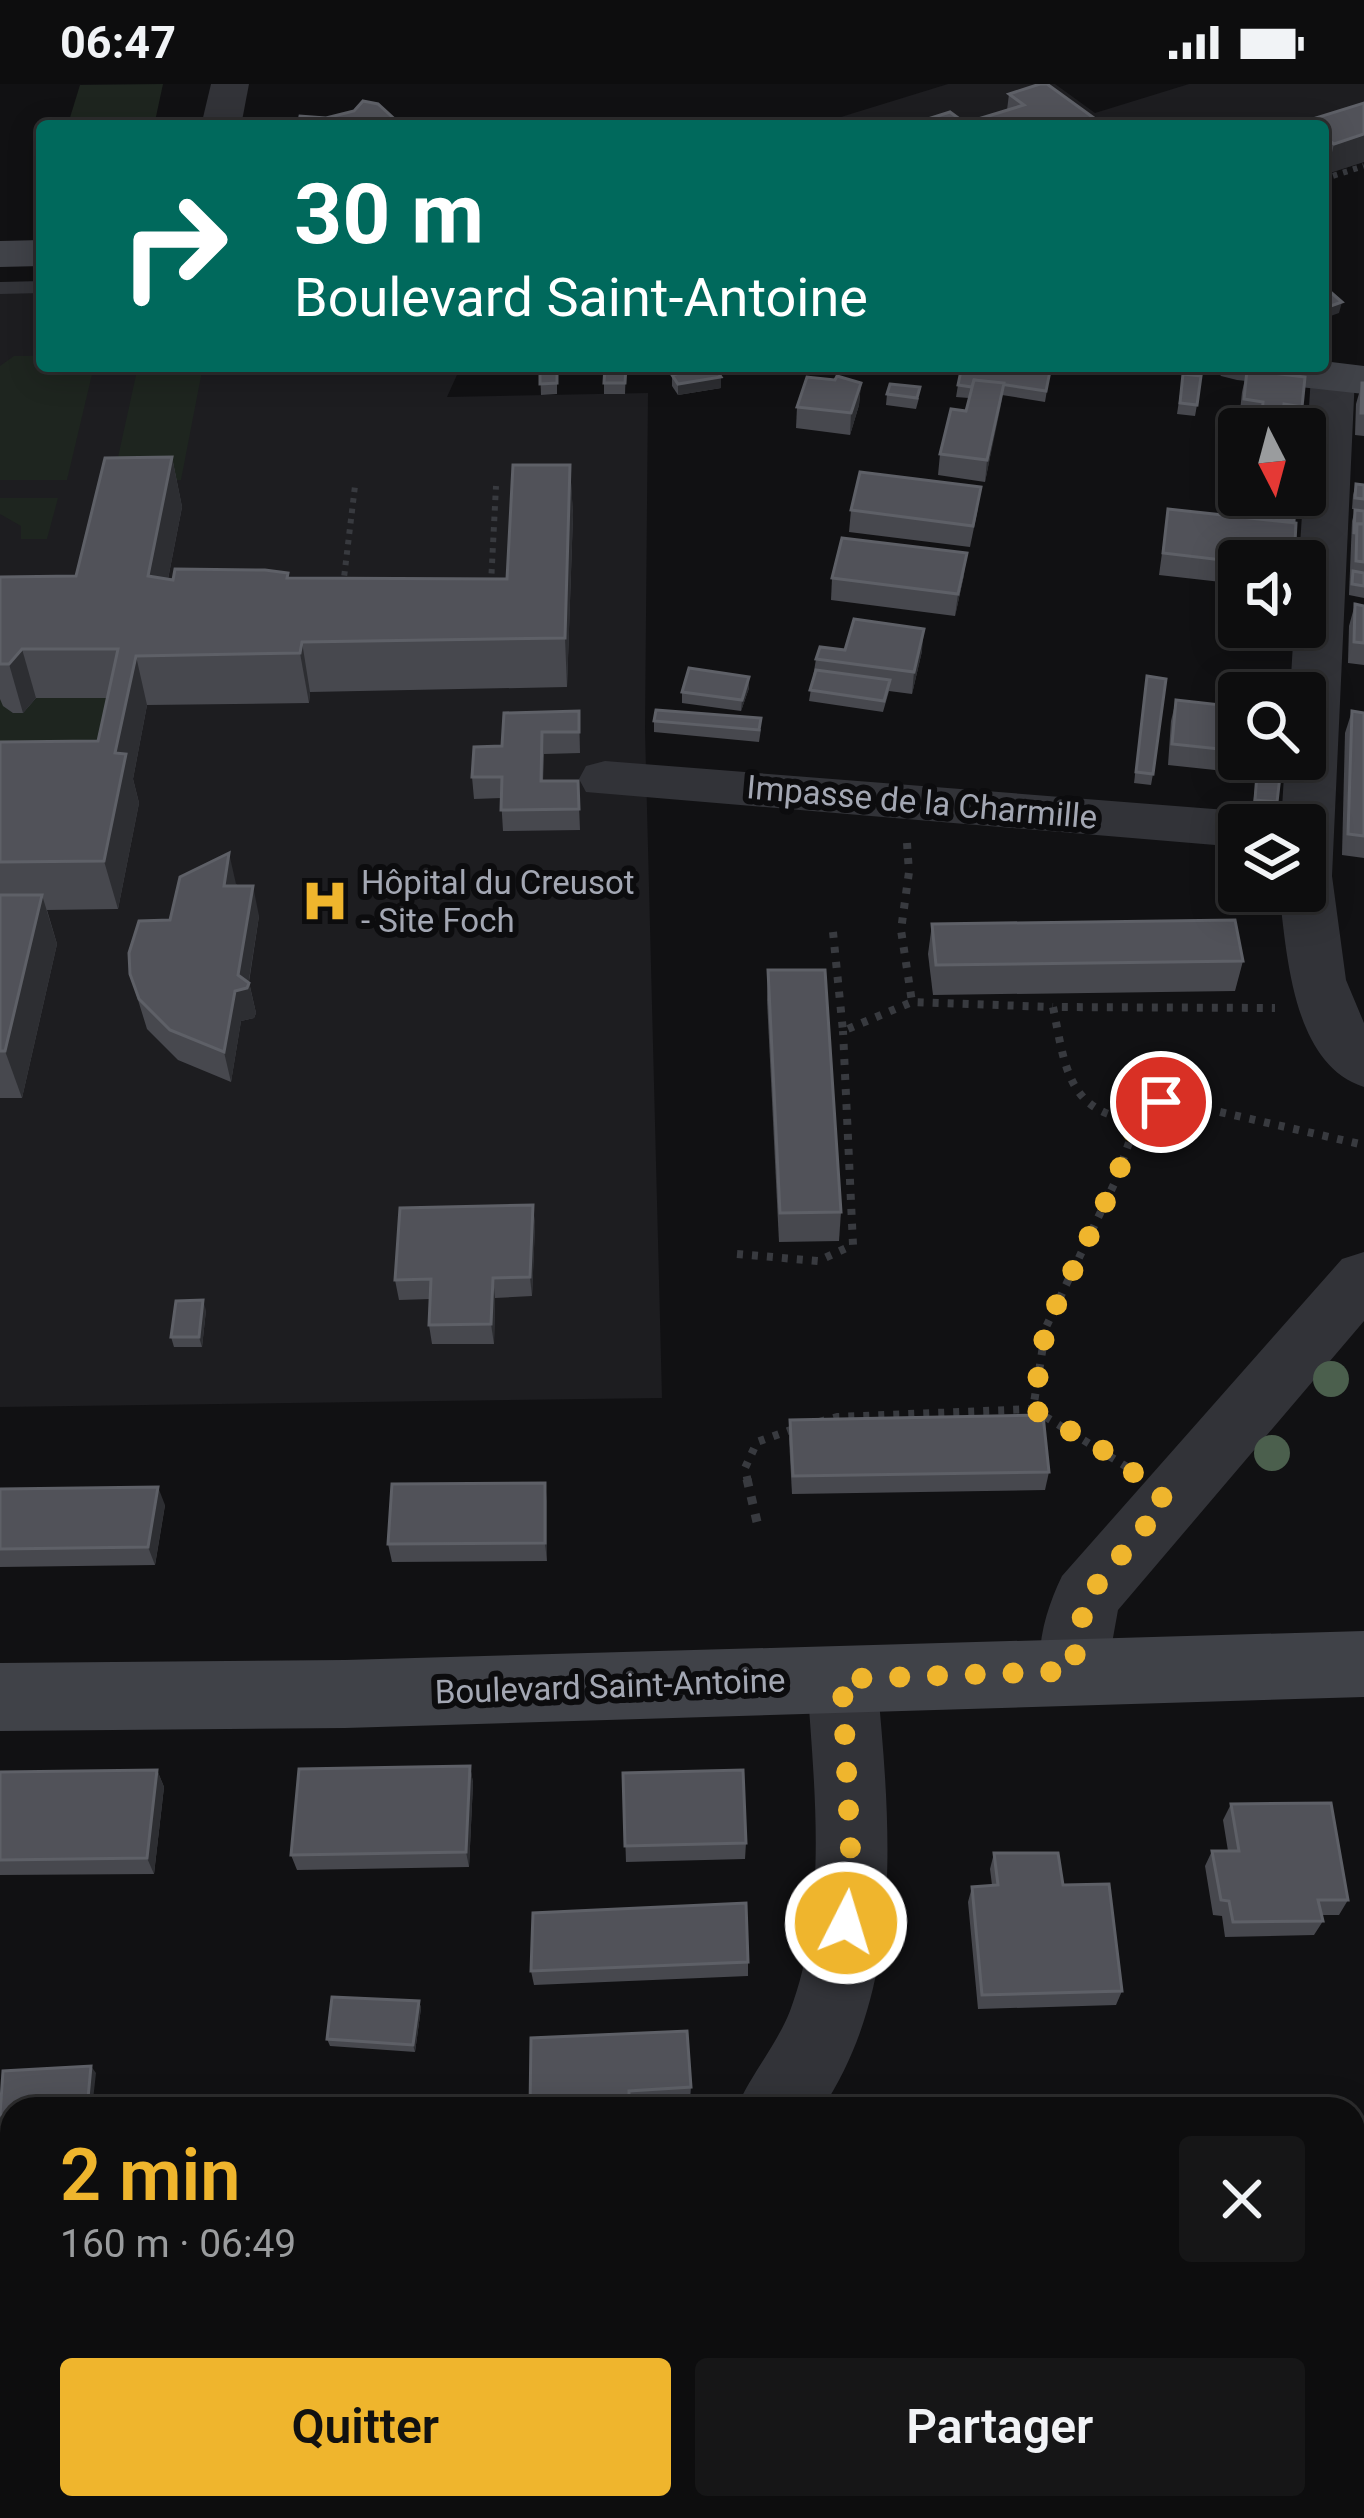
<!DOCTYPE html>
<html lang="fr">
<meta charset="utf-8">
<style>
:root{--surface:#0d0d0e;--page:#161617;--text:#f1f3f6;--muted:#9a9c9e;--line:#2d2d2e;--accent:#efb52d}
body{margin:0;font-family:Roboto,sans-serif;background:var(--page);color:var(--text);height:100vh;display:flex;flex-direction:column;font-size:45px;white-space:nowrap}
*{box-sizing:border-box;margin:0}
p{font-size:39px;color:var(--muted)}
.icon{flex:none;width:66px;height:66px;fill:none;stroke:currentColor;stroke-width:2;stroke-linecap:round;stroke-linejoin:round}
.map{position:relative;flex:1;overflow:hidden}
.panel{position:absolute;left:0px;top:2013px;width:1365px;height:423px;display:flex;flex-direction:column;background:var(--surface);border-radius:36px 36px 0 0;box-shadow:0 6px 30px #0003,0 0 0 3px var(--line)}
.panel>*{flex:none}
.guide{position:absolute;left:36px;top:36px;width:1293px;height:252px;border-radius:12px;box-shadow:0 6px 30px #0003,0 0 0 3px var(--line);background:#00695c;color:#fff;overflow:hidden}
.needle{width:78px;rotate:174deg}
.tools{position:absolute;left:1218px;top:324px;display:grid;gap:24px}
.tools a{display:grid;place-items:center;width:108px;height:108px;border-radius:12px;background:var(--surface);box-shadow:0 6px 30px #0003,0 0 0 3px var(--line);font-size:60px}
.pin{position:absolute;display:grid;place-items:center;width:102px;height:102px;color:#fff;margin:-51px;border:6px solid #fff;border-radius:50%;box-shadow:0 3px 12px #0007}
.me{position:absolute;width:132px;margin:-66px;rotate:5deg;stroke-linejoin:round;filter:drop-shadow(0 0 9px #0008)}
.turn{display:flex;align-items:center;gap:42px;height:252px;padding:0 60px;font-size:54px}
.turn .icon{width:156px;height:156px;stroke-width:2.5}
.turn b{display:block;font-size:84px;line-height:102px}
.round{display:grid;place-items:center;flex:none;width:126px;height:126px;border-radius:12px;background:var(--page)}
.headline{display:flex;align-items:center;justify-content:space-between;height:204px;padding:0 60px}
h1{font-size:72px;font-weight:600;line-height:90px;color:var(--accent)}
.cta{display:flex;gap:24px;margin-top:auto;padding:24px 60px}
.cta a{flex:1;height:138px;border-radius:12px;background:var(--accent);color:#111;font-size:48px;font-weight:600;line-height:138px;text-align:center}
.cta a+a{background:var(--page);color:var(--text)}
.status{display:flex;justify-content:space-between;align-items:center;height:84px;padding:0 60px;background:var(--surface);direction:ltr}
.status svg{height:33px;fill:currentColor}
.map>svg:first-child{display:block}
</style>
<div class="status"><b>06:47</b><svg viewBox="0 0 49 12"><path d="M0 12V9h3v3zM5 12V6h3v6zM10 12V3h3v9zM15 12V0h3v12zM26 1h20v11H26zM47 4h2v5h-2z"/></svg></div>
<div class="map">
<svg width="1364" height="2434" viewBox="0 0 1364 2434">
<rect width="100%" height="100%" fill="#111113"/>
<!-- built -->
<g fill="#1d1d20">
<polygon points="948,0 1055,0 1095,29 1189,0 1364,0 1364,78 1323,91 1323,42 815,41"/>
<polygon points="42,199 42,282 461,282 447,313 648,309 645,646 662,1314 0,1323 0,200"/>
</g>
<!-- green -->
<g fill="#1e251f">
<polygon points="163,0 154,42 68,40 80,1"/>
<polygon points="14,272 42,272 42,282 94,282 67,396 0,396 0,282"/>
<polygon points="138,282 203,282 181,396 113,396"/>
<polygon points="0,414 58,414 47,455 21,455 21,442 0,430"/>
<polygon points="36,614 130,614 111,706 0,707 0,615 5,615 13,629 23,629"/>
</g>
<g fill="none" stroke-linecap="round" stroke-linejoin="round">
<!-- path-far2 -->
<g stroke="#383a3f" stroke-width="6" stroke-dasharray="4.5 6" stroke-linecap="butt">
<polyline points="1323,95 1364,82"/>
<polyline points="491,500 496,402"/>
<polyline points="343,502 355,402"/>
</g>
<!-- path-far1 -->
<g stroke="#383a3f" stroke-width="8" stroke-dasharray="6 9" stroke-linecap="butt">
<polyline points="907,759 909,788 901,846 912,918"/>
<polyline points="833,848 843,947 912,918 1053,923"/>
<path d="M1137,1036C1067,1030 1065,981 1053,923L1275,924"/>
<polyline points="737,1170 818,1177 853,1161 843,947"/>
<polyline points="819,1338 837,1333 1033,1325"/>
<polyline points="1127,1383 1033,1325 1046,1243 1115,1098 1137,1036 1161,1018 1181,1019 1364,1061"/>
<polyline points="748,1398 745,1384 757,1358 799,1343"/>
</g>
<!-- path -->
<g stroke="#383a3f" stroke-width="9" stroke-dasharray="8 10" stroke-linecap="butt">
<polyline points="747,1395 757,1438"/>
<polyline points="1216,2424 1222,2434"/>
</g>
<!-- lane -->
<polygon fill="#323338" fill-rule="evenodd" points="42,197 42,209 0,210 0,198"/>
<!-- street -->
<g fill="#323338" fill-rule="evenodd">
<polygon points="211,0 249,0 241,42 201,42"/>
<path d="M1333,279L1349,283L1355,292L1332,792L1346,896L1364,939V1003C1292,980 1287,870 1279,807H1305V741H1281L1285,675H1305V609H1290L1294,543H1305V477H1299L1311,292L1317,283Z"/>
<polygon points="605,677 1239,727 1258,732 1263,741 1239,741 1239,763 586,708 579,695 586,682"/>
<path d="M1364,1168V1237L1118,1526L1107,1587L1097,1609L1072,1619L1047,1609C1031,1574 1045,1527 1062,1492L1342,1175Z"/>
<path d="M842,1563L867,1572L877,1595C890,1739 906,1897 822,2025H736C751,1990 776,1962 790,1927C829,1824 814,1702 807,1595L817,1572Z"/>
<polygon points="49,2424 158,2424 153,2434 44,2434"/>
</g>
<!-- secondary -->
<g fill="#404248" fill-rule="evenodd">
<polygon points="42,156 42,182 0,183 0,157"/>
<polygon points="1323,277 1364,282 1364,310 1237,296 1221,292 1214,282 1323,282"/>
<polygon points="1364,1547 1364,1613 345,1644 0,1647 0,1579 345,1576"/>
</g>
</g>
<!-- trees -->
<g fill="#4b5f4d">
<circle cx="1331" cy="1295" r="18"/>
<circle cx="1272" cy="1369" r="18"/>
</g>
<!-- wall -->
<g fill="#47484e">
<polygon points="1009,10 1105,42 965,39 1007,26"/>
<polygon points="1364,19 1327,90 1323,87 1323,42 1302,42 1303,38"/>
<polygon points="626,282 625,310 604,310 604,299"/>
<polygon points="745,282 793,282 790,291"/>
<polygon points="1051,282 1045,318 1002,311 985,398 938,391 940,370 966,327 969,314 956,313 958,301"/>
<polygon points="540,283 557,283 557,310 541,311"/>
<polygon points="1247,286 1302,323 1296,344 1280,342 1279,345 1258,345 1259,339 1239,337 1242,308"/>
<polygon points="1183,290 1197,321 1195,332 1177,330"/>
<polygon points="672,291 721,293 721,304 678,311 672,302"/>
<polygon points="861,299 859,321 850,351 796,344 797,323"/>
<polygon points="1362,299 1364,299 1364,352 1355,351 1356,320"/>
<polygon points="887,310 919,314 916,325 886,321"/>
<polygon points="172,373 182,423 168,495 507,495 570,381 573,431 567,603 310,608 309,619 147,621 133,695 139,719 118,825 47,826 57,860 22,1014 0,1014 0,658 98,657 108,614 36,614 23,629 13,629 3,622 0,615 0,493 76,492"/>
<polygon points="1356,400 1364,401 1364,426 1352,425 1353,411"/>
<polygon points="1258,420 1295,424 1294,439 1239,477 1239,500 1159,491 1168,425 1255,435"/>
<polygon points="978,424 970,463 849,448 851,426"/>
<polygon points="1355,426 1364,427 1364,514 1349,511 1352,437"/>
<polygon points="964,491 955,532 831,516 832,494"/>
<polygon points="1355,520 1364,522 1364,581 1348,579 1349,542"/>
<polygon points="845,566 922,567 912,610 889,607 883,628 809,617 816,575"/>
<polygon points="1147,592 1153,690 1151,701 1134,699"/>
<polygon points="749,593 749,604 741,627 682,619 682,608"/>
<polygon points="1176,616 1239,623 1239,675 1247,675 1243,689 1168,681 1171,637"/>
<polygon points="579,627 580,669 544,670 543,697 578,697 580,746 503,747 501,714 474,715 472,693 502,662"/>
<polygon points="1352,627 1364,629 1364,774 1342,771 1345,649"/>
<polygon points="654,637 761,645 759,658 654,648"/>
<polygon points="1257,690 1277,718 1274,729 1252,727"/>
<polygon points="236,800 259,832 249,898 256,929 254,934 241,937 231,998 178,976 147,945 130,890 170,836"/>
<polygon points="932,840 1243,877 1235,907 933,911 928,870"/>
<polygon points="768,886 841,1128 839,1157 779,1158 767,916"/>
<polygon points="533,1121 535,1141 532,1212 495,1214 494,1260 432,1260 429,1241 430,1215 399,1216 395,1196"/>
<polygon points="206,1226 202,1263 174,1263 171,1253"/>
<polygon points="790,1336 1049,1388 1045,1406 792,1410 789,1355"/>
<polygon points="545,1399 547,1477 392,1478 388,1460"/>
<polygon points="0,1405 165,1421 155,1481 0,1483"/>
<polygon points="470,1682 473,1699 469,1783 297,1786 291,1771"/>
<polygon points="157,1686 164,1703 154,1790 0,1791 0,1688"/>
<polygon points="623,1689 746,1759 745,1775 626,1778"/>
<polygon points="1231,1720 1348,1816 1339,1831 1322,1831 1323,1837 1314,1851 1225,1853 1222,1832 1213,1831 1205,1782 1212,1767 1228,1767 1223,1736"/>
<polygon points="994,1769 1122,1907 1116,1921 978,1925 968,1818 972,1803 992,1801 990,1785"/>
<polygon points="748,1878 748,1892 534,1901 531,1887"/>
<polygon points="419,1917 421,1924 415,1968 330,1962 327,1955"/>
<polygon points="531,1954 691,2003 690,2016 630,2020"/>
<polygon points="96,1989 12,2025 12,2037 3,2038 0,2034 0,2015"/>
</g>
<!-- shaded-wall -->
<g fill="#2d2e32">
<polygon points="1364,50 1364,78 1327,90 1334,60"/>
<polygon points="1342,218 1339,229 1325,234 1328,223"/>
<polygon points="721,293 721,304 678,311 678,300"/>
<polygon points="861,299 859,321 850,351 851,329"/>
<polygon points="1004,299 1001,321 985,398 987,376"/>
<polygon points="172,373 182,423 159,541 148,492"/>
<polygon points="570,381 573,431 567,603 565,554"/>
<polygon points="967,469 964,491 955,532 958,510"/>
<polygon points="924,545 922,567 912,610 914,588"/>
<polygon points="302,558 310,608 309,619 300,569"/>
<polygon points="22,565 36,614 23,629 9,580"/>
<polygon points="136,572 147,621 133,695 139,719 118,825 104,777 115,669"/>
<polygon points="749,593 749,604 741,627 742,616"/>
<polygon points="229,769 236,800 230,832 224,802"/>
<polygon points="253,802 259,832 248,902 249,899 256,929 254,934 241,937 231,998 224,968"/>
<polygon points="42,811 57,860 22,1014 5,967"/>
<polygon points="533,1121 535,1141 532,1212 530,1193"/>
<polygon points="493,1194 495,1214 494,1260 491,1240"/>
<polygon points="203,1216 206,1226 202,1263 199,1253"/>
<polygon points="545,1399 547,1417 547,1477 545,1459"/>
<polygon points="158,1403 165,1421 155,1481 148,1463"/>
<polygon points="470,1682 473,1699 469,1783 466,1768"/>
<polygon points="157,1686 164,1703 154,1790 147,1774"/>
<polygon points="419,1917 421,1924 415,1968 413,1961"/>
<polygon points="91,1982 96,1989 92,2025 87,2025"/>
<polygon points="12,2341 12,2353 0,2356 0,2344"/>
</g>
<!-- building -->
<g fill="#515259" stroke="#5e6067" stroke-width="3">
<polygon points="1040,0 1047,0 1105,42 909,41 950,28 965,39 1024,21 1009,10"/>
<polygon points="363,17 378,20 400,40 298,42 300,32 326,34 354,27"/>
<polygon points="1364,19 1364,50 1334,60 1323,52 1323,42 1309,42 1303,38"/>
<polygon points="1327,205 1342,218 1328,223 1323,218 1323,206"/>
<polygon points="605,282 626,282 625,299 604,299"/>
<polygon points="707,282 714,282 721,293 678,300 672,291"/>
<polygon points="962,282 1051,282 1046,307 974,296 972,303 958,301"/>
<polygon points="540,283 557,283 557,299 540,300"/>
<polygon points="1247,286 1305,293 1302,323 1284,320 1282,333 1262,331 1263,318 1244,315"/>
<polygon points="1183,290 1201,292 1197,321 1180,319"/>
<polygon points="837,292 861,299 851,329 797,323 807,293 835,296"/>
<polygon points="974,296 1004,299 987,376 940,370 951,325 966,327"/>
<polygon points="1362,299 1364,299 1364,329 1361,329"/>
<polygon points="890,300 920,303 917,314 887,310"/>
<polygon points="172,373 148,492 173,496 175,485 265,486 288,489 287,494 507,495 513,381 570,381 565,554 302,558 300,569 136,572 115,669 126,670 104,777 0,778 0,658 98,657 118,565 22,565 9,580 0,580 0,493 76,492 105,374"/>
<polygon points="860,388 981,403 973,442 851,426"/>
<polygon points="1356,400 1364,401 1364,415 1355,414"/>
<polygon points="1258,420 1295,424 1294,437 1257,432"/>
<polygon points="1168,425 1296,439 1294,477 1239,478 1163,469"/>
<polygon points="1355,426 1364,427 1364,440 1357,440 1354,450"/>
<polygon points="1357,440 1364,440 1364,478 1356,477"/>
<polygon points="842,454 967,469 958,510 832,494"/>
<polygon points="1353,487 1364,489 1364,502 1352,500"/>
<polygon points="1355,520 1364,522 1364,559 1354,558"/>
<polygon points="854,535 924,545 914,588 816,575 820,563 845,566"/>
<polygon points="689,584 749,593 742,616 682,608"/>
<polygon points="816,586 890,596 884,617 810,606"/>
<polygon points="1147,592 1166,595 1153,690 1136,688"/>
<polygon points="1176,616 1239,623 1239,667 1172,660"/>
<polygon points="656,626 761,634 759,646 654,637"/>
<polygon points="579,627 579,648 542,648 541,697 578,697 579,725 501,726 502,693 472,693 474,663 502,662 504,629"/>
<polygon points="1352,627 1364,629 1364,752 1348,750"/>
<polygon points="1257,690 1280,692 1277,718 1255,716"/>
<polygon points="229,769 224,802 253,802 238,891 249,899 247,904 235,907 224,968 170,946 139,915 130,890 129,869 139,837 170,836 180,793"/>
<polygon points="0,811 42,811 5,967 0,967"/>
<polygon points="1235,836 1243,877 936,881 932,840"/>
<polygon points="768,886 825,886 841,1128 780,1129"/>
<polygon points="533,1121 530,1193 493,1194 491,1240 429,1241 431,1195 395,1196 400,1124"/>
<polygon points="203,1216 199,1253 171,1253 176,1217"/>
<polygon points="1043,1331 1049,1388 793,1392 790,1336"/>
<polygon points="545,1399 545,1459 388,1460 392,1400"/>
<polygon points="158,1403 148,1463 0,1465 0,1405"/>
<polygon points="470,1682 466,1768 291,1771 299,1685"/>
<polygon points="157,1686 147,1774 0,1776 0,1688"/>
<polygon points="743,1686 746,1759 625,1762 623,1689"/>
<polygon points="1331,1719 1348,1816 1318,1816 1323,1837 1233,1838 1229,1817 1221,1816 1212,1767 1239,1767 1231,1720"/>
<polygon points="994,1769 1058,1769 1063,1801 1109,1800 1122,1907 982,1911 972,1803 998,1801"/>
<polygon points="746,1819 748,1878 531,1887 533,1829"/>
<polygon points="332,1913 419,1917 413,1961 327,1955"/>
<polygon points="687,1947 691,2003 629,2007 629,2025 530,2025 531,1954"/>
<polygon points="91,1982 87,2025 12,2025 12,2031 0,2031 3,1987"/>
<polygon points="1353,2222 1364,2234 1364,2257 1353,2268"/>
<polygon points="12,2255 12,2341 0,2344 0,2258"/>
<polygon points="499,2424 668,2424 671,2431 665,2434 482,2434"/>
<polygon points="1348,2425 1354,2434 1330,2434"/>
</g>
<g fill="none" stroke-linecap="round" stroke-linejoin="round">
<!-- route -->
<polyline stroke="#efb52d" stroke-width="21" stroke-dasharray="0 37.8" points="846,1839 852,1796 842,1595 1072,1587 1086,1514 1166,1417 1118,1375 1033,1325 1046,1243 1115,1098 1137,1036 1161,1018"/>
</g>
<!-- icons -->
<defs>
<symbol id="hospital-bare" viewBox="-9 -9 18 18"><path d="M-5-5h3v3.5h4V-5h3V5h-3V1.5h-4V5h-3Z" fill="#efb52d" stroke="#0c0c0e" stroke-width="2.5" paint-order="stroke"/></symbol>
</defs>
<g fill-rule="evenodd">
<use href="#hospital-bare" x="292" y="784" width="66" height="66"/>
</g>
<g text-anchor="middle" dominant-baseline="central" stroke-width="12" stroke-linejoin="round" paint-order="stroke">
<!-- street labels -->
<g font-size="33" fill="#a3a7b3" stroke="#0c0c0e">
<text transform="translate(922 718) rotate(5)">Impasse de la Charmille</text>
<text transform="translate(610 1602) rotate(-2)">Boulevard Saint-Antoine</text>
</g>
<!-- poi labels -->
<g font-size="33" fill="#a3a7b3" stroke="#0c0c0e" text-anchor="start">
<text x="361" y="798">Hôpital du Creusot<tspan x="361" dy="38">- Site Foch</tspan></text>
</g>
</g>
</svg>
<div class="tools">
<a><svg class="needle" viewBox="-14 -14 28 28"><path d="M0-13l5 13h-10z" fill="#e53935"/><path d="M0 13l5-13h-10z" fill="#9a9c9e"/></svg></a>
<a><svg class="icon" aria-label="sound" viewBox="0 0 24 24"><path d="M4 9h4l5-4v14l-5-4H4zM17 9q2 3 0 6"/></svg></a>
<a><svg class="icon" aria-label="search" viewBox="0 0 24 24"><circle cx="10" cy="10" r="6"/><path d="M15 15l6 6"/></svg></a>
<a><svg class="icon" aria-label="layers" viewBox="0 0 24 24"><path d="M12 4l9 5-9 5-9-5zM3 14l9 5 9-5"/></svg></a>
</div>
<div class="pin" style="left:1161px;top:1018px;background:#d93025"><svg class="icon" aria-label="arrive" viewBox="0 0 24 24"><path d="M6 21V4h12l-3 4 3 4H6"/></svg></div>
<svg class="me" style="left:846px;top:1839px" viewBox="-20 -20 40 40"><circle r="17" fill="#efb52d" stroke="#fff" stroke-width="3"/><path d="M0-11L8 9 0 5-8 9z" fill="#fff"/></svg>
<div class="guide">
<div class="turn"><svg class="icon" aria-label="right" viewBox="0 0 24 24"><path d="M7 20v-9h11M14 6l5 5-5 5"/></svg><div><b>30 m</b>Boulevard Saint-Antoine</div></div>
</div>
<section class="panel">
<div class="headline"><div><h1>2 min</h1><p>160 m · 06:49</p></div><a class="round"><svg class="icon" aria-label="close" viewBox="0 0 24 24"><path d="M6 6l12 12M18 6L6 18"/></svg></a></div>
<div class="cta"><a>Quitter</a><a>Partager</a></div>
</section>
</div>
